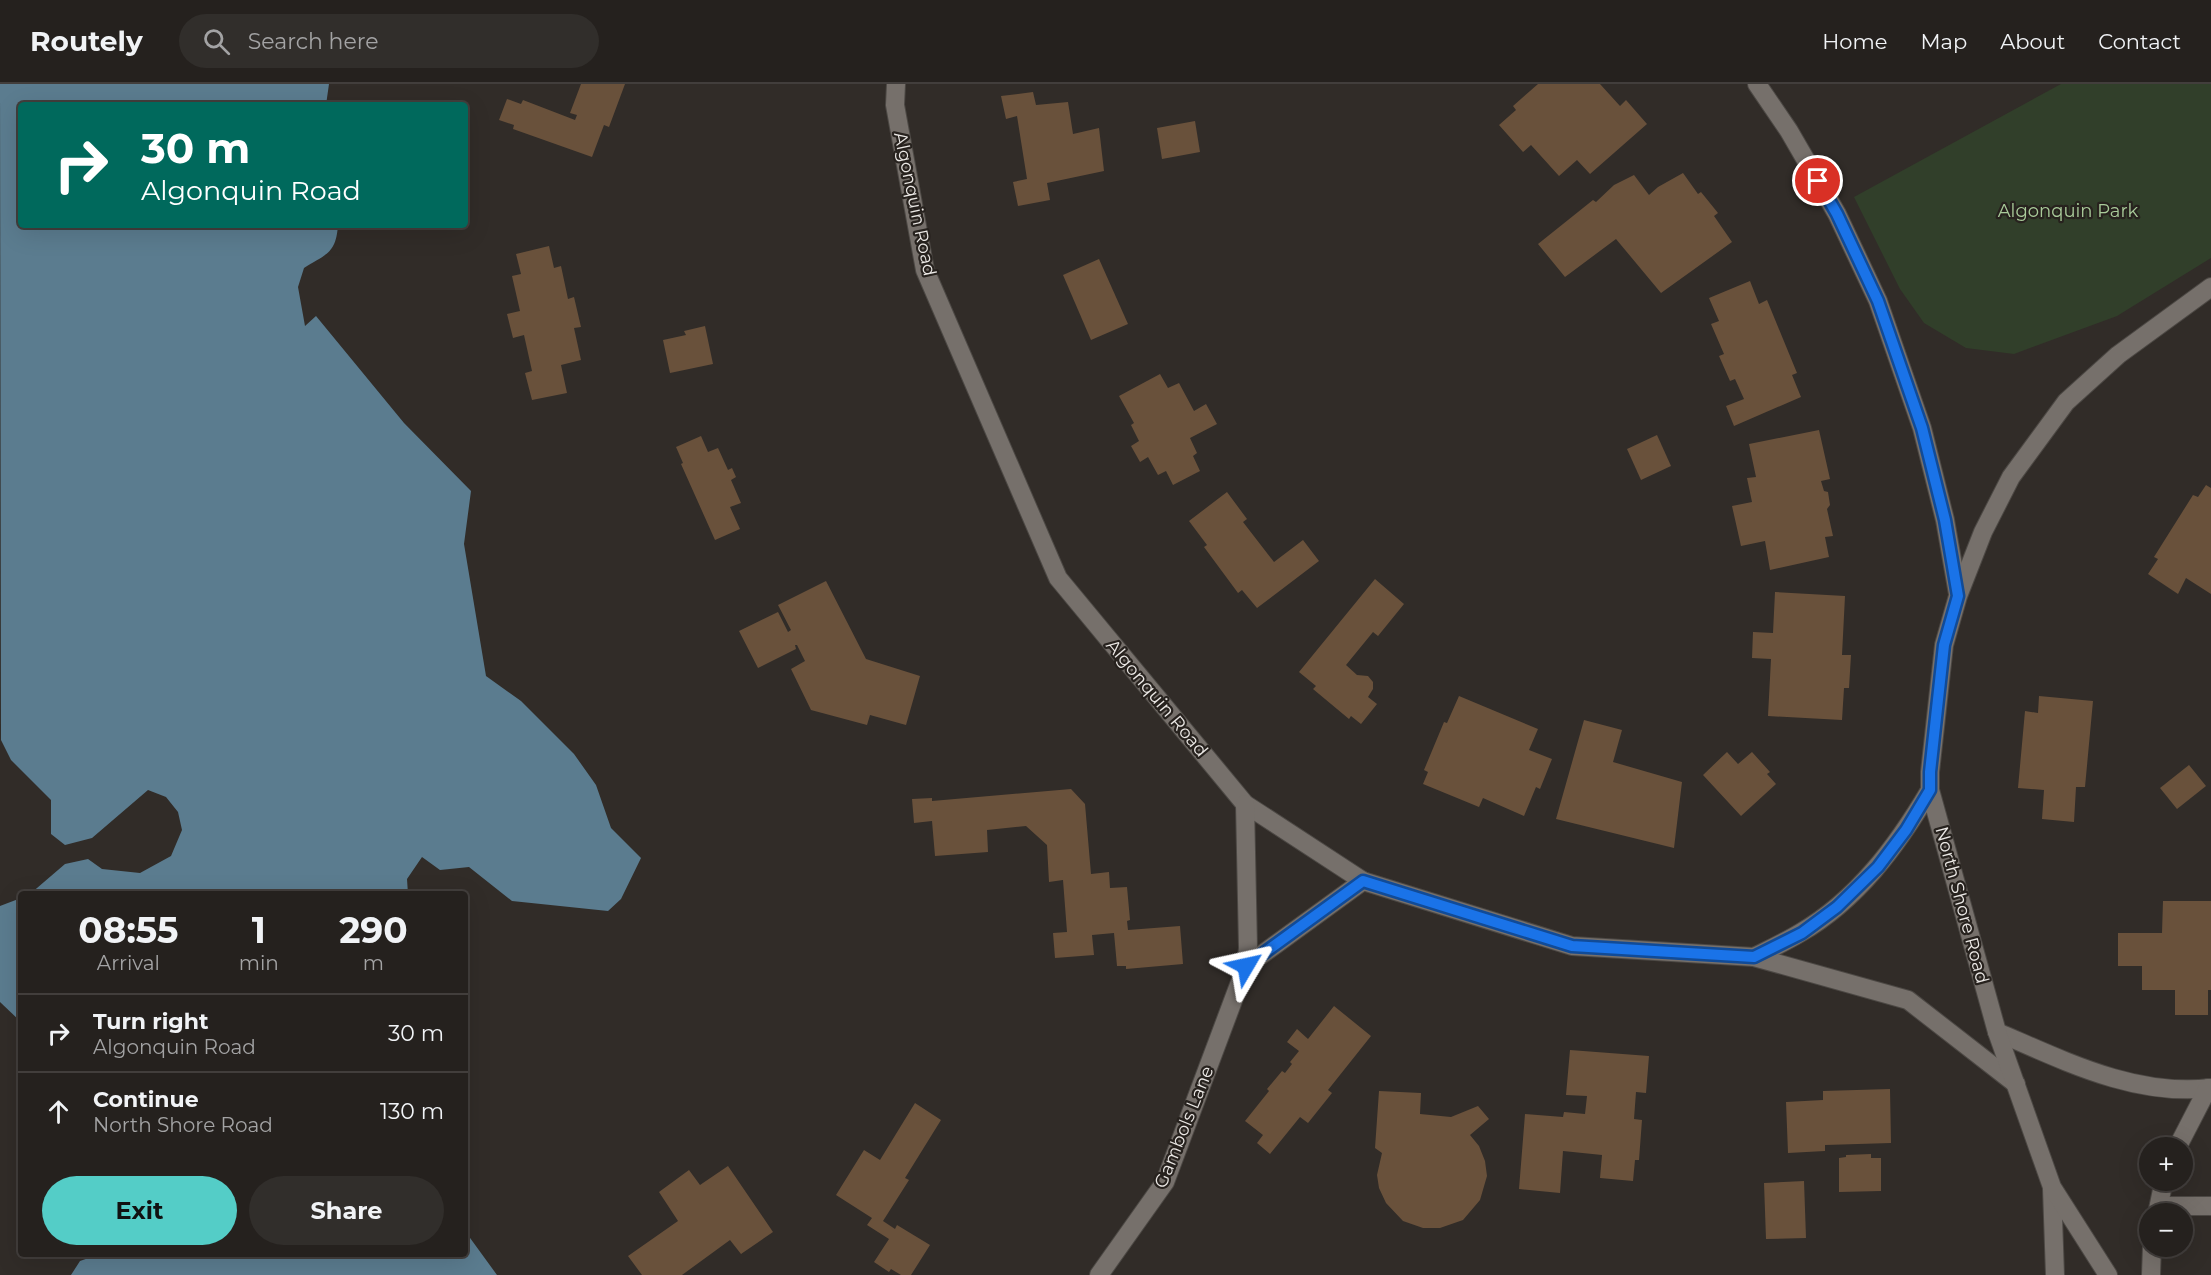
<!DOCTYPE html>
<meta charset="utf-8">
<style>
:root{--surface:#25211e;--page:#312e2b;--text:#f1f3f6;--muted:#a3a3a4;--line:#423e3c;--accent:#54cdc7}
body{margin:0;font-family:Montserrat,sans-serif;background:var(--page);color:var(--text);height:100vh;display:flex;flex-direction:column;font-size:22px;white-space:nowrap}
*{box-sizing:border-box;margin:0}
p{font-size:20px;color:var(--muted)}
.icon{flex:none;width:33px;height:33px;fill:none;stroke:currentColor;stroke-width:2;stroke-linecap:round;stroke-linejoin:round}
.map{position:relative;flex:1;overflow:hidden}
.panel{position:absolute;left:18px;top:807px;width:450px;height:366px;display:flex;flex-direction:column;background:var(--surface);border-radius:6px;box-shadow:0 6px 24px #0002,0 0 0 2px var(--line)}
.panel>*{flex:none}
.hud{position:absolute;left:18px;top:18px;width:450px;height:126px;border-radius:6px;box-shadow:0 6px 24px #0002,0 0 0 2px var(--line);background:#00695c;color:#fff;overflow:hidden}
.controls{position:absolute;left:2139px;top:1053px;display:grid;gap:12px}
.controls a{display:grid;place-items:center;width:54px;height:54px;border-radius:50%;background:var(--surface);box-shadow:0 6px 24px #0002,0 0 0 2px var(--line);font-size:30px}
.pin{position:absolute;display:grid;place-items:center;width:51px;height:51px;color:#fff;margin:-26px;border:3px solid #fff;border-radius:50%;box-shadow:0 2px 6px #0007}
.me{position:absolute;width:66px;margin:-33px;rotate:54deg;stroke-linejoin:round;filter:drop-shadow(0 0 4px #0008)}
.turn{display:flex;align-items:center;gap:21px;height:126px;padding:0 24px;font-size:27px}
.turn .icon{width:78px;height:78px;stroke-width:2.5}
.turn b{display:block;font-size:42px;line-height:51px}
.eta{display:flex;justify-content:space-evenly;align-items:center;height:102px;text-align:center}
.eta b{font-size:36px;font-weight:700;line-height:42px}
.primary-button{display:flex;gap:12px;margin-top:auto;padding:12px 24px}
.primary-button a{flex:1;height:69px;border-radius:36px;background:var(--accent);color:#111;font-size:24px;font-weight:700;line-height:69px;text-align:center}
.primary-button a+a{background:var(--page);color:var(--text)}
ul{padding:0;list-style:none}
li{display:flex;align-items:center;gap:18px;height:78px;padding:0 24px;border-top:2px solid var(--line)}
li div{flex:1}
li b{display:block;font-size:22px}
li em{font-style:normal}
header{display:flex;align-items:center;gap:36px;box-sizing:border-box;height:84px;padding:0 30px;background:var(--surface);border-bottom:2px solid var(--line)}
header strong{font-size:28px}
nav{display:flex;gap:33px;margin-inline-start:auto;font-size:21px}
.search{width:420px;height:54px;background:var(--page);display:flex;align-items:center;gap:15px;box-sizing:border-box;padding:0 21px;border-radius:33px;color:var(--muted);font-size:22px}
.map>svg:first-child{display:block}
</style>
<header>
<strong>Routely</strong>
<div class="search"><svg class="icon" aria-label="search" viewBox="0 0 24 24"><circle cx="10" cy="10" r="6"/><path d="M15 15l6 6"/></svg>Search here</div>
<nav><a>Home</a><a>Map</a><a>About</a><a>Contact</a></nav>
</header>
<div class="map">
<svg width="2211" height="1191" viewBox="0 0 2211 1191">
<rect width="100%" height="100%" fill="#312c28"/>
<!-- green -->
<polygon fill="#313f2a" points="2061,0 2211,0 2211,174 2117,232 2014,270 1966,264 1924,239 1900,205 1854,113"/>
<!-- water -->
<g fill="#5b7c8f">
<path d="M0,0H329L326,21H21V141H338C336,170 326,170 304,184L298,203L305,242L316,232L404,339L471,407L464,460L486,592L521,617L574,670L596,701L611,744L641,774L621,815L608,827L512,817L469,783L440,786L422,773L407,795L408,810H30L65,780L88,775L102,785L140,789L171,772L182,746L178,728L166,713L148,706L92,754L65,761L51,750V716L11,676L1,656Z"/>
<polygon points="21,814 21,938 0,918 0,822"/>
<polygon points="465,1147 497,1191 71,1191 80,1177 100,1170 465,1170"/>
</g>
<!-- building -->
<g fill="#69513b">
<polygon points="581,0 625,0 609,43 604,41 592,73 513,45 514,41 499,36 507,15 521,20 523,16 575,36 577,31 570,29"/>
<polygon points="1538,0 1600,0 1620,22 1626,16 1647,40 1590,90 1577,76 1559,92 1531,61 1523,68 1499,41 1516,26 1513,22"/>
<polygon points="1033,8 1036,21 1068,18 1073,50 1099,44 1104,87 1047,99 1050,116 1018,122 1013,98 1027,95 1017,32 1006,35 1001,12"/>
<polygon points="1195,37 1200,68 1162,75 1157,44"/>
<polygon points="1683,89 1698,110 1701,108 1718,129 1714,132 1732,158 1661,209 1616,155 1565,193 1538,160 1593,116 1596,118 1614,101 1634,91 1649,111 1658,103"/>
<polygon points="549,162 554,184 561,182 568,215 574,213 581,243 574,244 581,276 561,281 567,309 532,316 525,289 532,287 524,251 513,254 507,230 520,227 512,192 521,190 516,170"/>
<polygon points="1099,175 1128,240 1091,256 1063,191"/>
<polygon points="1750,197 1759,220 1767,216 1797,289 1792,291 1801,313 1734,342 1726,322 1744,315 1735,295 1730,297 1719,272 1724,270 1711,240 1719,237 1709,214"/>
<polygon points="705,242 713,280 670,289 663,256 686,251 684,247"/>
<polygon points="1160,290 1168,304 1179,299 1194,327 1206,320 1217,340 1190,354 1197,369 1193,372 1200,387 1173,401 1166,387 1158,391 1148,373 1140,378 1131,362 1139,357 1131,341 1134,339 1119,312"/>
<polygon points="1819,346 1830,395 1821,397 1824,407 1828,408 1830,421 1827,425 1833,452 1825,453 1829,473 1770,486 1765,457 1741,462 1732,422 1752,418 1747,394 1756,393 1749,360"/>
<polygon points="1657,351 1671,382 1641,396 1627,365"/>
<polygon points="701,352 708,368 718,364 728,386 732,384 736,393 731,396 741,419 730,423 740,445 715,456 681,380 683,379 676,363"/>
<polygon points="2206,401 2211,404 2211,510 2186,494 2178,510 2148,490 2158,475 2154,473 2193,411 2198,413"/>
<polygon points="1227,408 1247,435 1243,438 1274,478 1303,456 1319,477 1257,524 1242,506 1238,509 1204,463 1207,461 1189,437"/>
<polygon points="1375,495 1404,520 1378,552 1373,548 1346,581 1357,591 1368,592 1373,598 1373,605 1368,613 1377,620 1361,640 1351,632 1349,635 1313,605 1316,602 1299,588"/>
<polygon points="826,497 866,575 920,592 906,641 870,631 867,641 811,626 791,585 805,577 797,561 795,561 796,565 758,584 739,547 778,528 788,548 791,546 778,521"/>
<polygon points="1775,508 1845,512 1842,571 1851,571 1849,604 1844,604 1842,636 1768,632 1771,575 1752,574 1753,548 1773,549"/>
<polygon points="1459,612 1538,645 1529,666 1552,675 1540,705 1536,703 1524,732 1483,714 1479,723 1423,700 1428,688 1424,686 1444,638 1447,639"/>
<polygon points="2039,612 2093,617 2085,703 2076,703 2074,738 2042,735 2044,706 2018,704 2025,627 2038,629"/>
<polygon points="1584,636 1622,646 1613,678 1682,698 1674,764 1556,735"/>
<polygon points="1727,668 1738,680 1752,668 1770,688 1767,690 1776,700 1741,732 1703,691"/>
<polygon points="2189,681 2206,702 2177,725 2160,704"/>
<polygon points="1071,705 1085,720 1091,790 1109,788 1110,804 1127,803 1130,836 1127,837 1128,846 1180,842 1183,880 1126,885 1126,882 1117,882 1114,849 1092,851 1094,871 1055,874 1053,849 1067,848 1063,796 1049,798 1047,761 1026,742 987,746 988,768 935,772 932,737 914,739 912,715 932,714 932,717"/>
<polygon points="2163,817 2211,817 2211,906 2208,906 2208,931 2175,931 2175,906 2142,906 2142,882 2118,882 2118,849 2162,849"/>
<polygon points="1334,922 1371,952 1328,1006 1332,1009 1308,1039 1300,1033 1270,1070 1257,1059 1263,1051 1245,1037 1269,1007 1267,1005 1282,987 1285,989 1292,980 1290,978 1299,967 1287,958 1297,945 1308,955"/>
<polygon points="1570,966 1649,972 1646,1009 1636,1008 1634,1035 1642,1036 1639,1076 1635,1076 1633,1097 1600,1094 1602,1071 1563,1067 1560,1109 1519,1105 1525,1030 1563,1033 1564,1028 1585,1030 1587,1012 1566,1011"/>
<polygon points="1890,1005 1891,1059 1825,1061 1825,1067 1788,1069 1786,1018 1823,1016 1823,1007"/>
<polygon points="1379,1007 1421,1009 1420,1030 1451,1033 1478,1022 1489,1035 1470,1051 1479,1062 1485,1077 1487,1092 1480,1116 1463,1136 1440,1144 1423,1144 1403,1137 1386,1119 1379,1104 1377,1091 1382,1069 1375,1064"/>
<polygon points="915,1019 941,1036 905,1094 909,1096 883,1137 895,1145 897,1141 930,1161 911,1191 901,1191 891,1185 889,1188 874,1178 889,1155 867,1141 872,1134 836,1111 864,1066 880,1076"/>
<polygon points="1871,1070 1871,1074 1881,1074 1881,1107 1839,1108 1839,1074 1846,1073 1846,1071"/>
<polygon points="728,1082 773,1148 741,1170 730,1156 682,1191 642,1191 628,1172 678,1137 659,1108 689,1086 700,1101"/>
<polygon points="1804,1097 1806,1154 1766,1155 1764,1099"/>
</g>
<g fill="none" stroke-linecap="round" stroke-linejoin="round">
<defs>
<g id="minor">
<polyline points="896,0 895,21 925,186 1058,494 1245,720 1363,797 1572,862 1754,873 1908,916 2016,1000"/>
<polyline points="1757,0 1789,47 1837,130 1878,217 1922,344 1945,436 1958,510"/>
<polyline points="1245,720 1248,864 1246,882"/>
<path d="M1754,873C1770,865 1785,858 1800,849C1857,816 1897,762 1930,706"/>
<path d="M1997,948C2065,977 2135,1013 2211,1004"/>
<polyline points="2177,1064 2208,1004"/>
<polyline points="2052,1105 2055,1191"/>
<polyline points="2159,1122 2211,1122"/>
<polyline points="2157,1130 2164,1096"/>
<polyline points="1099,1191 1165,1098 1246,882 1363,797"/>
<polyline points="2108,1191 2052,1103 1997,948 1930,706 1930,688 1944,561 1958,512 1983,448 2011,393 2066,318 2118,271 2211,203"/>
<polyline points="2151,1191 2152,1162"/>
</g>
</defs>
<!-- minor casing -->
<use href="#minor" stroke="#4c4844" stroke-width="20"/>
<!-- minor -->
<use href="#minor" stroke="#76706b" stroke-width="18"/>
</g>
<g fill="none" stroke-linecap="round" stroke-linejoin="round">
<defs>
<polyline id="route" points="1246,882 1363,797 1572,862 1754,873 1802,849 1837,823 1878,783 1906,746 1930,706 1930,688 1944,561 1958,512 1945,436 1922,344 1878,217 1837,130 1818,97"/>
</defs>
<!-- route casing -->
<use href="#route" stroke="#114b97" stroke-width="15"/>
<!-- route -->
<use href="#route" stroke="#1a73e8" stroke-width="10"/>
</g>
<g text-anchor="middle" dominant-baseline="central" stroke-width="4.5" stroke-linejoin="round" paint-order="stroke">
<!-- street labels -->
<g font-size="18" fill="#ece9e6" stroke="#27221e">
<text transform="translate(915 120) rotate(78)">Algonquin Road</text>
<text transform="translate(1157 614) rotate(50)">Algonquin Road</text>
<text transform="translate(1962 821) rotate(75)">North Shore Road</text>
<text transform="translate(1184 1043) rotate(-68)">Gambols Lane</text>
</g>
<!-- park labels -->
<g font-size="18" fill="#a9cb9a" stroke="#27221e">
<text x="2068" y="127">Algonquin Park</text>
</g>
</g>
</svg>
<div class="controls">
<a>+</a>
<a>−</a>
</div>
<div class="pin" style="left:1818px;top:97px;background:#d93025"><svg class="icon" aria-label="arrive" viewBox="0 0 24 24"><path d="M6 21V4h12l-3 4 3 4H6"/></svg></div>
<svg class="me" style="left:1246px;top:882px" viewBox="-20 -20 40 40"><path d="M0-17L14 15 0 8-14 15z" fill="#1a73e8" stroke="#fff" stroke-width="4"/></svg>
<div class="hud">
<div class="turn"><svg class="icon" aria-label="right" viewBox="0 0 24 24"><path d="M7 20v-9h11M14 6l5 5-5 5"/></svg><div><b>30 m</b>Algonquin Road</div></div>
</div>
<section class="panel">
<div class="eta">
<div><b>08:55</b><p>Arrival</p></div>
<div><b>1</b><p>min</p></div>
<div><b>290</b><p>m</p></div>
</div>
<ul>
<li><svg class="icon" aria-label="right" viewBox="0 0 24 24"><path d="M7 20v-9h11M14 6l5 5-5 5"/></svg><div><b>Turn right</b><p>Algonquin Road</p></div><em>30 m</em></li>
<li><svg class="icon" aria-label="ahead" viewBox="0 0 24 24"><path d="M12 20V5M6 11l6-6 6 6"/></svg><div><b>Continue</b><p>North Shore Road</p></div><em>130 m</em></li>
</ul>
<div class="primary-button"><a>Exit</a><a>Share</a></div>
</section>
</div>
